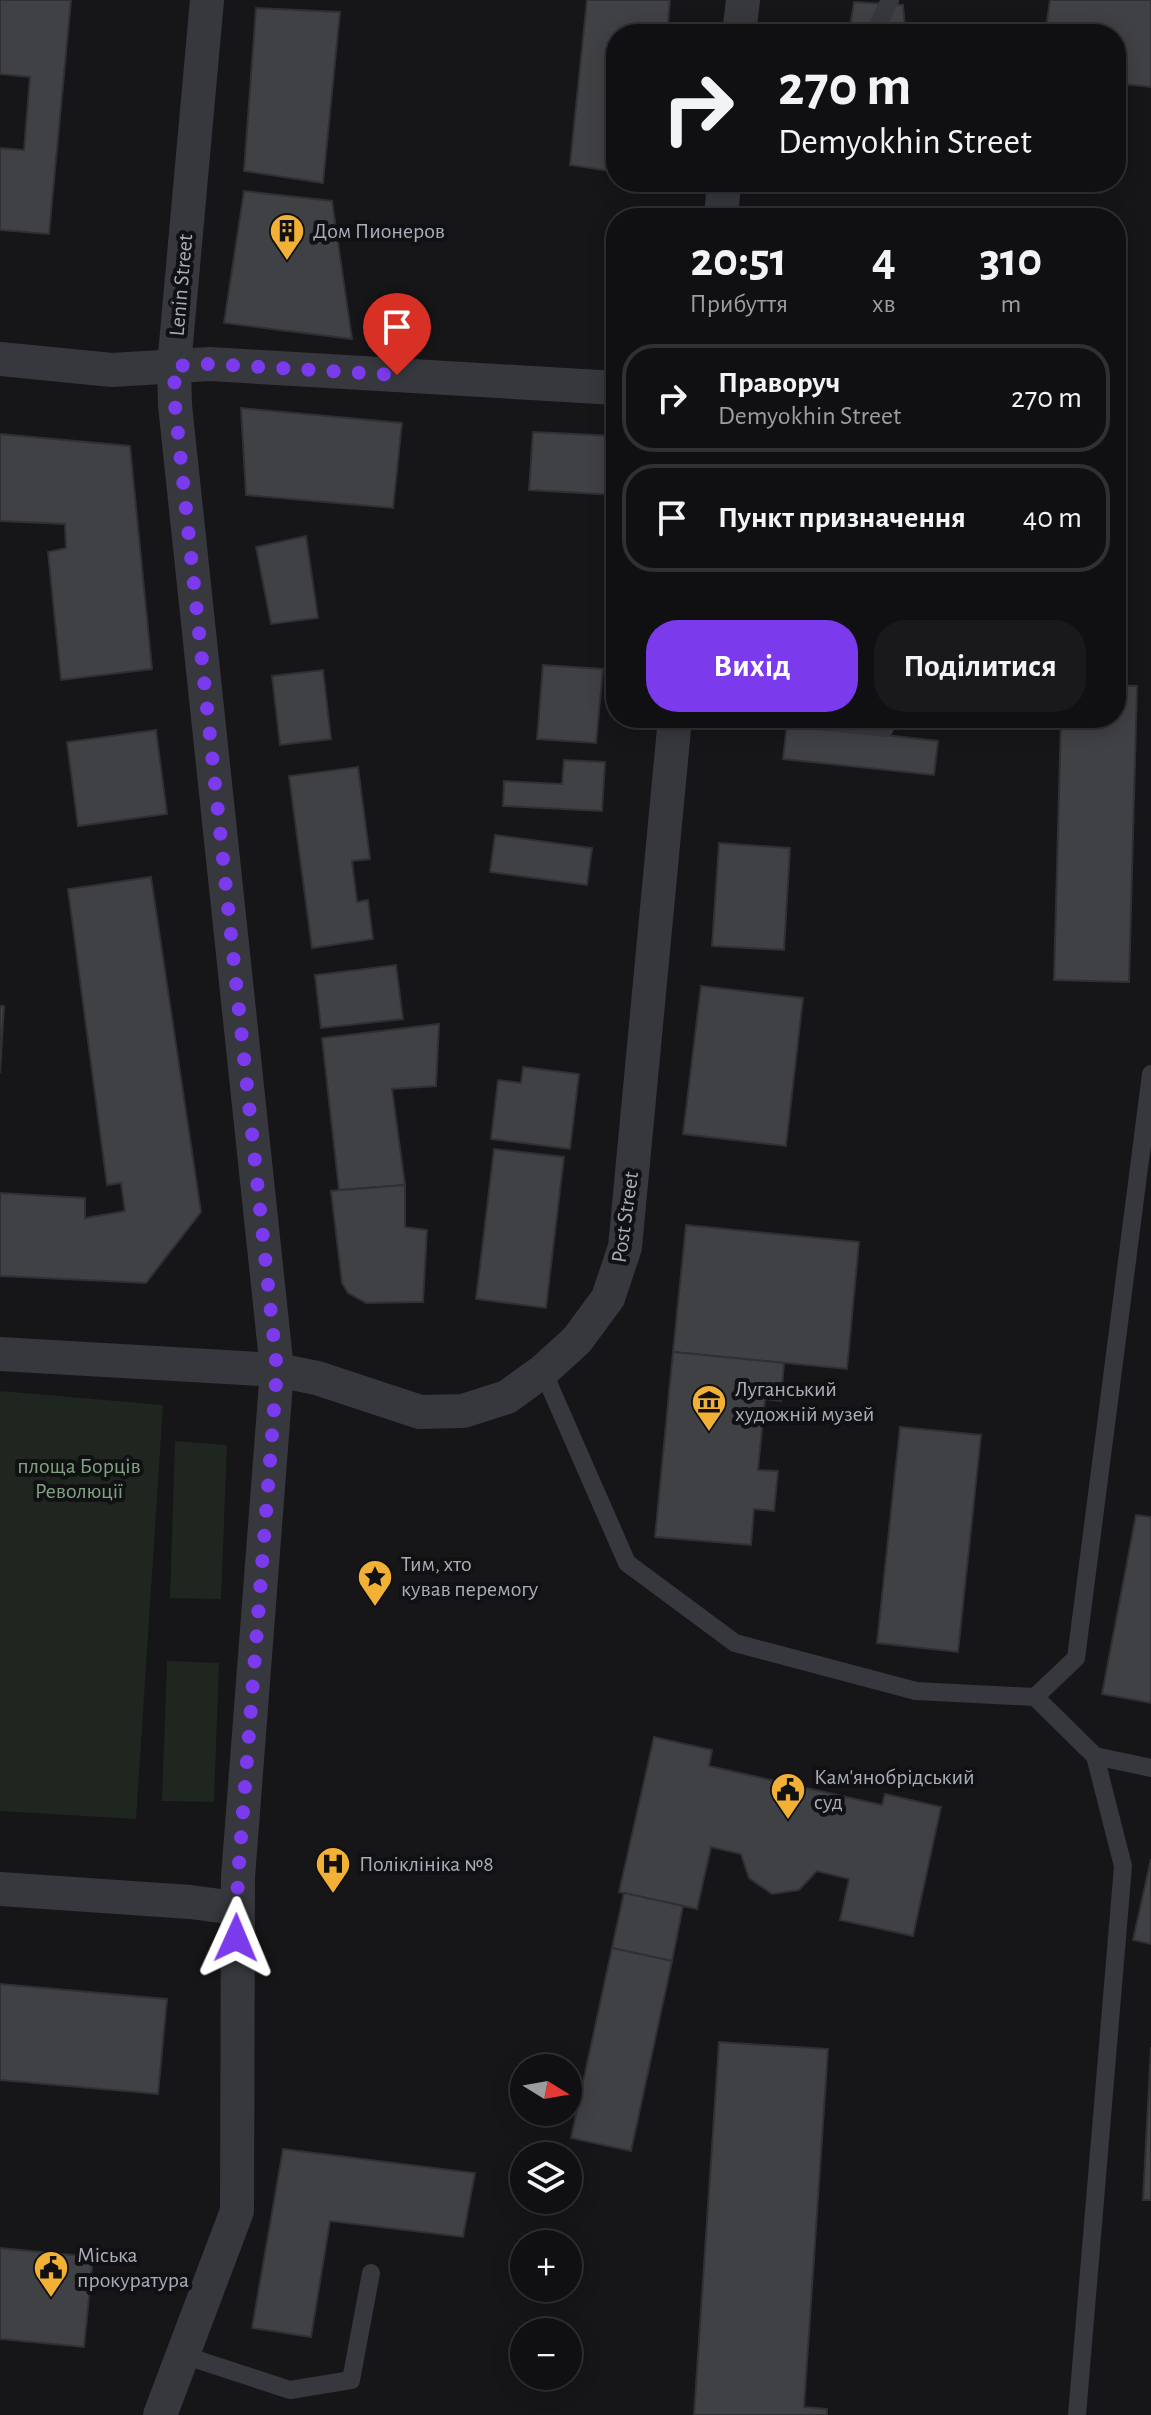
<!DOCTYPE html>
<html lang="uk">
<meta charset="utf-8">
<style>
:root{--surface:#101012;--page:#19191b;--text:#f1f3f6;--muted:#9c9d9f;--line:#303032;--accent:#7c3aed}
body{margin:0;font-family:"Alegreya Sans",sans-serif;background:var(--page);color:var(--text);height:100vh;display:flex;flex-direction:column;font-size:30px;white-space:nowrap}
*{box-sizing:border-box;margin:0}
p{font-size:26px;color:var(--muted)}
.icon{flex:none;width:44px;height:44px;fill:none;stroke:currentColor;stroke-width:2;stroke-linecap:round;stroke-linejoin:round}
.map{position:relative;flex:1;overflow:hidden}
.side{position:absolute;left:606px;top:208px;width:520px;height:520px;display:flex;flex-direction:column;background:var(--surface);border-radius:32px;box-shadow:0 4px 20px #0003,0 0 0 2px var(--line)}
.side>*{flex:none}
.guide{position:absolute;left:606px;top:24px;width:520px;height:168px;border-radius:32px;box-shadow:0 4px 20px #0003,0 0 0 2px var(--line);background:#101012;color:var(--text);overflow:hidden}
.needle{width:52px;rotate:101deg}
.controls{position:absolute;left:510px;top:2054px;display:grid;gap:16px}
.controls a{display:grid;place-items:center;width:72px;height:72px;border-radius:50%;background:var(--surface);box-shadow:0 4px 20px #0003,0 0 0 2px var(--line);font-size:40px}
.pin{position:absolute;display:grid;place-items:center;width:68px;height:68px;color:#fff;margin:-82px -34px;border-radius:50% 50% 50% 0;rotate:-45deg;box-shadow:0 0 8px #0007}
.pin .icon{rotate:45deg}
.me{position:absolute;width:88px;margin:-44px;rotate:1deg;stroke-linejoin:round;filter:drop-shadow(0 0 6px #0008)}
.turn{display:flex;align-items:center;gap:28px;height:168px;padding:0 40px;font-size:36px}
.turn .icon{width:104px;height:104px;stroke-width:2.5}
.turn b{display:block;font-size:56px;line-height:68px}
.eta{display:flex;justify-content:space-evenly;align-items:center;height:136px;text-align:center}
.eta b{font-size:48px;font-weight:600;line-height:56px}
.action{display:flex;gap:16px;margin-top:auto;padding:16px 40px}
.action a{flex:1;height:92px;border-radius:32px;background:var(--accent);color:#fff;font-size:32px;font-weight:600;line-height:92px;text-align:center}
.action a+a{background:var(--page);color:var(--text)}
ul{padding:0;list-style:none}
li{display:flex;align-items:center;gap:24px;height:108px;margin:0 16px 12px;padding:0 24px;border:4px solid var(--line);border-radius:32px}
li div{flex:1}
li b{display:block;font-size:30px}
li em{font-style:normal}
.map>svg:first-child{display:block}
</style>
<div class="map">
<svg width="1151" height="2415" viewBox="0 0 1151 2415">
<rect width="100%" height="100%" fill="#161618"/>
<!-- green -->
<g fill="#1e261f">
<polygon points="0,1391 163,1405 136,1819 0,1811"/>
<polygon points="175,1441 227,1445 221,1599 170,1598"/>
<polygon points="167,1661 219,1663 214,1802 162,1801"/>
</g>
<!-- building -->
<g fill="#404145" stroke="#303034" stroke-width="2">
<polygon points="0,0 71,0 49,234 0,230 0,148 24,150 30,77 0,74"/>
<polygon points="587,0 670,0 667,34 616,34 616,172 570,165"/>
<polygon points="1050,0 1151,0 1151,87 1116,83 1116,34 1045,34"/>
<polygon points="854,2 903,5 905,27 973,34 849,34"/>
<polygon points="256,8 340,12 323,183 244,171"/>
<polygon points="244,191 332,201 352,339 224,323"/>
<polygon points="241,408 402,423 393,508 246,495"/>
<polygon points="533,432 616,436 616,495 529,490"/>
<polygon points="0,434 130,446 152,669 61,680 48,552 66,548 65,524 0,521"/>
<polygon points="306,536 318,618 271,624 256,547"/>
<polygon points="543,665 603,669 596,743 537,739"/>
<polygon points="323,670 331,739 280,745 272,676"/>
<polygon points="1116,685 1137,686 1129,982 1054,980 1061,718 1116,718"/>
<polygon points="912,718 949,718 948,729 911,725"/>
<polygon points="787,724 938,741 934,775 783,759"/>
<polygon points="156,730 167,814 78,826 67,742"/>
<polygon points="564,760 605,762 602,811 503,806 504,781 562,784"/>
<polygon points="358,767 370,859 352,861 357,902 368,900 373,939 312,948 289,776"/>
<polygon points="495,835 592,848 587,885 490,872"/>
<polygon points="719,843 790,848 784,950 712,946"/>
<polygon points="151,877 201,1212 146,1283 0,1276 0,1193 85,1198 85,1218 125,1211 121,1183 107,1185 68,889"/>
<polygon points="396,965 403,1019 321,1028 315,975"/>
<polygon points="701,986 803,998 786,1146 683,1134"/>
<polygon points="0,1006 4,1006 0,1073"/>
<polygon points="439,1024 436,1086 392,1089 405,1185 339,1190 322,1038"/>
<polygon points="523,1067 579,1074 570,1149 491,1139 498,1080 521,1083"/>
<polygon points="494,1149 564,1157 546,1308 476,1299"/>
<polygon points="405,1185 405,1227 427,1230 423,1302 366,1303 348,1293 342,1283 331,1191"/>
<polygon points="686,1225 859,1242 847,1369 673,1352"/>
<polygon points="673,1352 784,1363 781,1401 765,1399 758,1470 778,1471 774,1511 754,1509 751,1545 655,1537"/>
<polygon points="900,1427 981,1435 958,1652 877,1643"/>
<polygon points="1136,1515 1151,1517 1151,1703 1102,1694"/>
<polygon points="654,1737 712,1750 709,1766 882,1805 885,1794 941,1807 913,1936 840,1920 849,1879 817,1871 799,1890 772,1894 749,1878 741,1854 711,1847 697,1909 619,1892"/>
<polygon points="1151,1859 1151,1944 1133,1940"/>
<polygon points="624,1893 683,1906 672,1961 612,1948"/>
<polygon points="612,1948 672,1961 631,2151 571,2138"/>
<polygon points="0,1984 167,1999 158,2094 0,2080"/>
<polygon points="719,2042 828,2049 804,2407 827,2409 827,2415 694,2415"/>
<polygon points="1151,2047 1151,2200 1143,2200"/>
<polygon points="283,2149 475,2173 463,2237 330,2221 311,2337 252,2328"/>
<polygon points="0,2248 93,2257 84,2347 0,2339"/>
</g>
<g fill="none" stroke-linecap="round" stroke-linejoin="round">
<!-- lane -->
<g stroke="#37383d" stroke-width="18">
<polyline points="874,34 890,0"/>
<polyline points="789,718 885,728 886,718"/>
<polyline points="543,1371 627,1563 735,1643 916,1691 1035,1697 1076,1658 1151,1074"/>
<polyline points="1035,1697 1095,1756 1123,1866 1077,2415"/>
<polyline points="1095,1756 1151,1768"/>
<polyline points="183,2355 290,2390 351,2380 371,2273"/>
</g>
<!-- street -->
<g stroke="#37383d" stroke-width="34">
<polyline points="739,34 743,0"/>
<polyline points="721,218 724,182"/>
<polyline points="0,359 112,370 210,364 616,388"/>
<polyline points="0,1354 277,1370 317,1378 420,1412 463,1411 507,1397 543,1371 577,1340 608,1298 625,1247 675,718"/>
<polyline points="0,1889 190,1902 236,1908"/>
<polyline points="160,2415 237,2211 238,1877 277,1370 175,405 174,366 207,0"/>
</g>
</g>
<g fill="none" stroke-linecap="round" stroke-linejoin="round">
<!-- route -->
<polyline stroke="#7c3aed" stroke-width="14" stroke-dasharray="0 25.2" points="236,1938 238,1877 277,1370 175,405 174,366 210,364 397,375"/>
</g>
<!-- icons -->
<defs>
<symbol id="building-pin" viewBox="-11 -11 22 30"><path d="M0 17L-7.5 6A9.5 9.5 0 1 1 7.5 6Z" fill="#f2b134" stroke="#111113"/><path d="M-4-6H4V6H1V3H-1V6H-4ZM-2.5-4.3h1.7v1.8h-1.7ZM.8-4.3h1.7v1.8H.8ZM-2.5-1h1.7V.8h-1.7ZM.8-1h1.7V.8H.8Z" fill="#111"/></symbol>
<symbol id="museum-pin" viewBox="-11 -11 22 30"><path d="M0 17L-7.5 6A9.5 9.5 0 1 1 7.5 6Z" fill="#f2b134" stroke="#111113"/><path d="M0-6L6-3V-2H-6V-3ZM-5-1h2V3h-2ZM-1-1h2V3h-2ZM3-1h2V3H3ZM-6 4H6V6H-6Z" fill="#111"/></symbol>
<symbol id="sight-pin" viewBox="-11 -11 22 30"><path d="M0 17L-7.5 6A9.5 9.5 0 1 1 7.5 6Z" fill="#f2b134" stroke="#111113"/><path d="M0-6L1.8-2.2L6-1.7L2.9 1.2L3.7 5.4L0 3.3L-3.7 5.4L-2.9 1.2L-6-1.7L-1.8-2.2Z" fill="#111"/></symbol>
<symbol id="civic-pin" viewBox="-11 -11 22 30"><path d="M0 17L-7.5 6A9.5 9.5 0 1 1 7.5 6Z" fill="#f2b134" stroke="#111113"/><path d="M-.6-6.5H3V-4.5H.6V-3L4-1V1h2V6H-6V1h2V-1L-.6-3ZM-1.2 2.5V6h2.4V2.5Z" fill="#111"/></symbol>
<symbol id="hospital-pin" viewBox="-11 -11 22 30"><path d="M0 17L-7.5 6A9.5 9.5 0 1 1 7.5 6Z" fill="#f2b134" stroke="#111113"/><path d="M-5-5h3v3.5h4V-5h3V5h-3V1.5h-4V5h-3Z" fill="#111"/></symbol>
</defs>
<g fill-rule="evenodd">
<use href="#building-pin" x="267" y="211" width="40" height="54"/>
<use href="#museum-pin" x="689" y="1382" width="40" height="54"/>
<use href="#sight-pin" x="355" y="1557" width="40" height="54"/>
<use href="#civic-pin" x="768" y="1770" width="40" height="54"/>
<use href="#hospital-pin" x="313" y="1844" width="40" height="54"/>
<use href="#civic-pin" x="31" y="2248" width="40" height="54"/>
</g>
<g text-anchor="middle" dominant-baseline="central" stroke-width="8" stroke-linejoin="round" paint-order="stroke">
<!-- poi labels -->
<g font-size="22" fill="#a8adb8" stroke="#111113" text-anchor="start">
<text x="313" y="231">Дом Пионеров</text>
<text x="735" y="1389">Луганський<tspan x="735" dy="25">художній музей</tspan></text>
<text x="401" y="1564">Тим, хто<tspan x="401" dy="25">кував перемогу</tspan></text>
<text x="814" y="1777">Кам'янобрідський<tspan x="814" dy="25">суд</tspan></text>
<text x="359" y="1864">Поліклініка №8</text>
<text x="77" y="2255">Міська<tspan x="77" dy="25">прокуратура</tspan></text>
</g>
<!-- street labels -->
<g font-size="22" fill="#a8adb8" stroke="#111113">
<text transform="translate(181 285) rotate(-85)">Lenin Street</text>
<text transform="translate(625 1217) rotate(-82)">Post Street</text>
</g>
<!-- park labels -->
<g font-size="22" fill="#7fa381" stroke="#111113">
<text x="79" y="1466">площа Борців<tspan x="79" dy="25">Революції</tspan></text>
</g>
</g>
</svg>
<div class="controls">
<a><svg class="needle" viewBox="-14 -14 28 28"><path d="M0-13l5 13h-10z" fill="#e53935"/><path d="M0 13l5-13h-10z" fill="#9c9d9f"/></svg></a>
<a><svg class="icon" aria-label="layers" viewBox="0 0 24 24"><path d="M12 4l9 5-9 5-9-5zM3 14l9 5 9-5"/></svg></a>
<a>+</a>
<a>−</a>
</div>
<div class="pin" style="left:397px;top:375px;background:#d93025"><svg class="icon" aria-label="arrive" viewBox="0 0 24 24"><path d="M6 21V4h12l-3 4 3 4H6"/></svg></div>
<svg class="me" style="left:236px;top:1938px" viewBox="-20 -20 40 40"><path d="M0-17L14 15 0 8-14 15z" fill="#7c3aed" stroke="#fff" stroke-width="4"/></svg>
<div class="guide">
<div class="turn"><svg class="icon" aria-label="right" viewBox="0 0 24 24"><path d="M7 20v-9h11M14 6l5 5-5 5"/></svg><div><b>270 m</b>Demyokhin Street</div></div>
</div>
<section class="side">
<div class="eta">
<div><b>20:51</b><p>Прибуття</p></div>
<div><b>4</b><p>хв</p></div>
<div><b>310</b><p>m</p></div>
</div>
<ul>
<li><svg class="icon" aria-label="right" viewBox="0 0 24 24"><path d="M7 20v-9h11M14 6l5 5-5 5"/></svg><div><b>Праворуч</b><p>Demyokhin Street</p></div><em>270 m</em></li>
<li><svg class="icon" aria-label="arrive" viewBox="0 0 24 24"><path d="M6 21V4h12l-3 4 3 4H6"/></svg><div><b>Пункт призначення</b></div><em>40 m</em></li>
</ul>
<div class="action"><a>Вихід</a><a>Поділитися</a></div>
</section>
</div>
